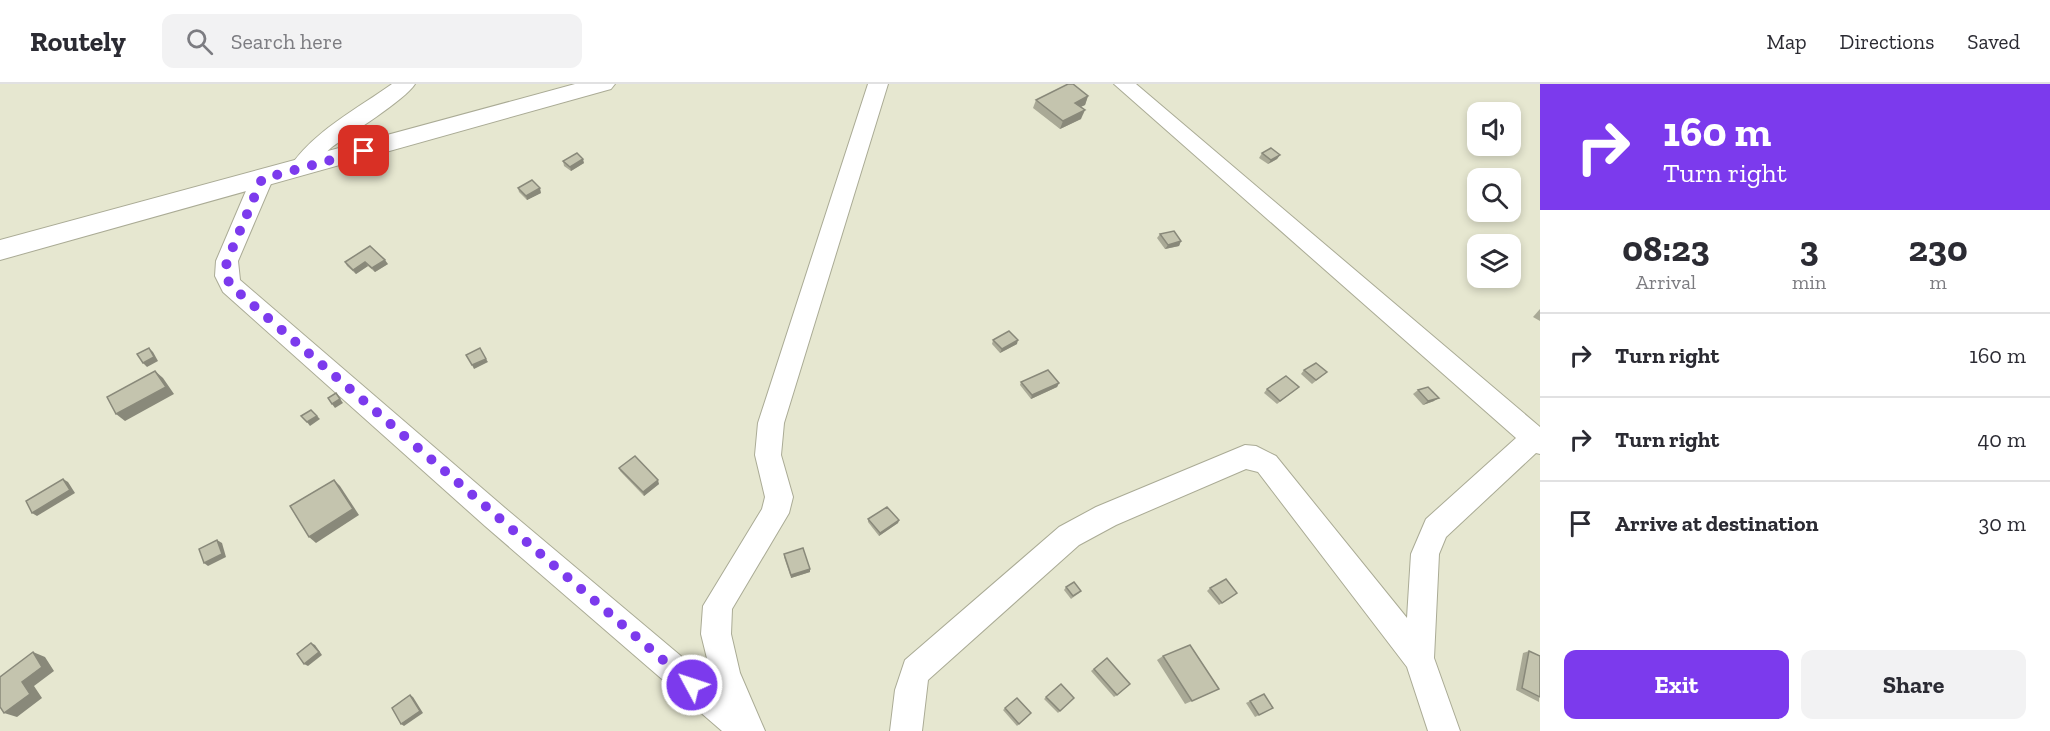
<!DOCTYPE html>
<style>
:root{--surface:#fff;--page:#f2f2f3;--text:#2b2b33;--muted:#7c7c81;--line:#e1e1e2;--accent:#7c3aed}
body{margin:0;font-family:"Zilla Slab",serif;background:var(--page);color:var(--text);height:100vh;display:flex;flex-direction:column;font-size:22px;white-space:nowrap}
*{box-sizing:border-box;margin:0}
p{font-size:20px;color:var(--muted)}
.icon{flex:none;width:33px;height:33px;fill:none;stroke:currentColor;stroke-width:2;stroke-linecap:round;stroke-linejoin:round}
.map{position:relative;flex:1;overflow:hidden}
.drawer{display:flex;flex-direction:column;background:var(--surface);width:510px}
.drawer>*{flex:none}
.banner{background:#7c3aed;color:#fff;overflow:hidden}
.fabs{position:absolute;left:1467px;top:18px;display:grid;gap:12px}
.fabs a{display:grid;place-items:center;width:54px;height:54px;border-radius:12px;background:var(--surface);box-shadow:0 3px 9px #0003;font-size:30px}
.pin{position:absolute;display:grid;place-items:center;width:51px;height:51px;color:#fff;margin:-26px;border-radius:12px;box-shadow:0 3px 9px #0006}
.me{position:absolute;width:66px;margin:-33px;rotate:310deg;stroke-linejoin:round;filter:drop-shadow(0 0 4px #0008)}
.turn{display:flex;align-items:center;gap:21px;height:126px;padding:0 24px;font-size:27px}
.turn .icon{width:78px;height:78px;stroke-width:2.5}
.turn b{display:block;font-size:42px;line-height:51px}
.eta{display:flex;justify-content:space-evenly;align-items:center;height:102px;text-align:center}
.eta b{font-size:36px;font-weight:700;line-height:42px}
.button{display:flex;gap:12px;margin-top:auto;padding:12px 24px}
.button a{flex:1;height:69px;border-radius:12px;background:var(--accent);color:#fff;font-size:24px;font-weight:700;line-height:69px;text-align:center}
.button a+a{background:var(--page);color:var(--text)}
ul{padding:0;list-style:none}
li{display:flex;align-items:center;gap:18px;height:84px;padding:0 24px;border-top:2px solid var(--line)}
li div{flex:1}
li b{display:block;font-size:22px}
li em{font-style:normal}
header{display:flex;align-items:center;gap:36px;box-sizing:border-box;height:84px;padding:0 30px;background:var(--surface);border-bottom:2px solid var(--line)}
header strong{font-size:28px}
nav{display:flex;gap:33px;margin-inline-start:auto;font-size:21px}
.search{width:420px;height:54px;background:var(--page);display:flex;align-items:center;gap:15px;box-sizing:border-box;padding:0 21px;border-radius:12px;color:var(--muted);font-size:22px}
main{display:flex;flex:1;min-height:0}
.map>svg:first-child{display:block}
</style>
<header>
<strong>Routely</strong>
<div class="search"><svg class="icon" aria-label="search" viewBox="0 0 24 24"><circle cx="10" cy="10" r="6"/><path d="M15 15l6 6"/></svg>Search here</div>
<nav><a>Map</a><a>Directions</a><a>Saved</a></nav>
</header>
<main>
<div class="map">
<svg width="1540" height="647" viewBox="0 0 1540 647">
<rect width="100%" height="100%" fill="#e6e7d0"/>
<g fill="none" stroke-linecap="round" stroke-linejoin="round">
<defs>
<g id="minor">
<path d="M392,0H415C405,16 350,50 332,63C318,74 311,96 292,90L289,85C309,50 360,23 392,0Z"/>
<polygon points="868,0 888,0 784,339 781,371 793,413 789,429 732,525 731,550 740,589 765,647 722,647 485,442 223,208 215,192 216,177 251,95 255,90 262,88 269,90 273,95 238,177 240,196 505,424 713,599 701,550 703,522 762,425 765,413 755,371 758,339"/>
<polygon points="1114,0 1136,0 1540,343 1540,370 1536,369 1446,453 1439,470 1434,574 1460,647 1428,647 1407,583 1258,388 1246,385 1116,441 1079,461 928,596 922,647 890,647 895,606 905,576 1059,443 1096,423 1245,361 1256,362 1276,372 1407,534 1411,470 1426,435 1516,354"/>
</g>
<polygon id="tertiary" points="575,0 615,0 611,5 0,176 0,156"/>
</defs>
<!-- minor casing -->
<use href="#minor" stroke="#aaab95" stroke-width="2"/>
<!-- tertiary casing -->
<use href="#tertiary" stroke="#aaab95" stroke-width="2"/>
<!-- minor -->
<use href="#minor" fill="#fff" fill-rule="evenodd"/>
<!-- tertiary -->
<use href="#tertiary" fill="#fff" fill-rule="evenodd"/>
</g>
<!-- wall -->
<g fill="#a9a996">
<polygon points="1088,12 1085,21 1080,23 1081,35 1060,45 1033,24 1036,16"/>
<polygon points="1262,69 1280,71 1277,75 1268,80 1259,74"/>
<polygon points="563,77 584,79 571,87 564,82"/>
<polygon points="518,104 541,109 527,116 519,108"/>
<polygon points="1160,150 1181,157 1179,162 1165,165 1157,154"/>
<polygon points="345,178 388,180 375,188 368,182 356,190 347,182"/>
<polygon points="1540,225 1540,237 1533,233"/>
<polygon points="993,256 1017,260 1000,269 992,260"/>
<polygon points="1304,286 1327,288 1312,300 1301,290"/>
<polygon points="1021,298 1059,299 1057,303 1031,315 1020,301"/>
<polygon points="1299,303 1277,320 1264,309 1267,305"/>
<polygon points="1418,306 1434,317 1423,321 1413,310"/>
<polygon points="619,384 659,400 644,412 620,387"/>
<polygon points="868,435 899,436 898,439 879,452 868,438"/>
<polygon points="784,470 810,488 791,494 784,473"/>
<polygon points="1066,503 1079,509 1071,515 1064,506"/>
<polygon points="1210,504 1237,509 1219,521 1207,507"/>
<polygon points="1529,567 1540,572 1539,618 1516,606 1523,569"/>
<polygon points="1163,572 1219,605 1185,620 1157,576"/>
<polygon points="1107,574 1117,611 1114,613 1091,587"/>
<polygon points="1061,600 1060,627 1058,629 1044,615"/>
<polygon points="1264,610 1273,624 1255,633 1246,619"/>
<polygon points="1017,614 1031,629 1017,642 1003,626"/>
</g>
<!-- shaded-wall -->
<g fill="#89897a">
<polygon points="1088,12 1085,21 1072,27 1075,19"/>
<polygon points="1085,26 1081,35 1060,45 1063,37"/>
<polygon points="1280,71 1277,75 1268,80 1271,76"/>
<polygon points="583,75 584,79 571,87 570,83"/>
<polygon points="540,104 541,109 527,116 526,112"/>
<polygon points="1181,157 1179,162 1165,165 1168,161"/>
<polygon points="385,176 388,180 375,188 372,184"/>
<polygon points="365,178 368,182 356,190 353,186"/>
<polygon points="1018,256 1017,260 1000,269 1002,265"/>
<polygon points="149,264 153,268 158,277 147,283 143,279"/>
<polygon points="486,275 488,278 474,285 472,281"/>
<polygon points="155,287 163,294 174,310 125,337 116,330"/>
<polygon points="1059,299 1057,303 1031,315 1032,311"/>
<polygon points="336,309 343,319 335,324 332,320"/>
<polygon points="1439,314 1434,317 1423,321 1428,317"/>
<polygon points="317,332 320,335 310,342 307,338"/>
<polygon points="63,395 68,398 75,409 37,432 32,429"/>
<polygon points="334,396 340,402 359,431 316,459 309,453"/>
<polygon points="658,396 659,400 644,412 643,408"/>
<polygon points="899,436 898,439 879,452 880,449"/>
<polygon points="217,456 222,459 226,473 208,482 204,479"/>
<polygon points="810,485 810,488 791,494 791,491"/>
<polygon points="311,559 315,561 322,571 308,582 304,580"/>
<polygon points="33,568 45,573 54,587 34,602 42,614 17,633 4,629 22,598"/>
<polygon points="410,611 413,613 423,629 404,642 401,640"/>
</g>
<!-- building -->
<g fill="#c4c4ae" stroke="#89897a" stroke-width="1.5">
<polygon points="1068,0 1073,0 1088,12 1075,19 1085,26 1063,37 1036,16"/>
<polygon points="1271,64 1280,71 1271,76 1262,69"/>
<polygon points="577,69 583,75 570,83 563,77"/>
<polygon points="532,96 540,104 526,112 518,104"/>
<polygon points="1174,147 1181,157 1168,161 1160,150"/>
<polygon points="370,162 385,176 372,184 365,178 353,186 345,178"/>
<polygon points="1009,247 1018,256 1002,265 993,256"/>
<polygon points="149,264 154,273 143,279 137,270"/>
<polygon points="480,264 486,275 472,281 466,271"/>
<polygon points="1316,279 1327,288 1316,296 1304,286"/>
<polygon points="1048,286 1059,299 1032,311 1021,298"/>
<polygon points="155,287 166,303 116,330 107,313"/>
<polygon points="1286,292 1299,303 1280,317 1267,305"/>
<polygon points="1428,303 1439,314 1428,317 1418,306"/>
<polygon points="336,309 340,315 332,320 328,314"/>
<polygon points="311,326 317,332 307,338 301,332"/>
<polygon points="635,372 658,396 643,408 619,384"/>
<polygon points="63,395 70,406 32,429 26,417"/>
<polygon points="334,396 353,425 309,453 290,422"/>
<polygon points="887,423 899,436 880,449 868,435"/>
<polygon points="217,456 222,470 204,479 199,465"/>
<polygon points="803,464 810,485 791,491 784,470"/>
<polygon points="1226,495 1237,509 1222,519 1210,504"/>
<polygon points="1074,498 1081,507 1073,512 1066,503"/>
<polygon points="311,559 319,568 304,580 297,570"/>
<polygon points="1190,561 1219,605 1192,617 1163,572"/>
<polygon points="1529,567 1540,572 1540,613 1522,604"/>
<polygon points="33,568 42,583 22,598 30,610 4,629 0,623 0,593"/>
<polygon points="1107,574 1130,600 1117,611 1094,585"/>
<polygon points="1061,600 1074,614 1060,627 1046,613"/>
<polygon points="1264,610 1273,624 1259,631 1250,617"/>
<polygon points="410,611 420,627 401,640 392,624"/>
<polygon points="1017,614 1031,629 1019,640 1005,624"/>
</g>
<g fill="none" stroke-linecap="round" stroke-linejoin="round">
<!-- route -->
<path stroke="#7c3aed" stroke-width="10" stroke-dasharray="0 18" d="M364,67L262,95L227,177C225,187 226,194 231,202L692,601"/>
</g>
</svg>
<div class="fabs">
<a><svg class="icon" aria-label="sound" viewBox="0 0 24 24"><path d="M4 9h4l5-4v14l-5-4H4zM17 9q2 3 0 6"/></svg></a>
<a><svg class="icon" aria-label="search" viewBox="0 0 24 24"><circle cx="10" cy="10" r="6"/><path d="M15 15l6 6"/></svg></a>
<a><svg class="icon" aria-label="layers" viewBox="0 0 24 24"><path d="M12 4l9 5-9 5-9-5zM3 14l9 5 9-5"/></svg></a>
</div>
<div class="pin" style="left:364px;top:67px;background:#d93025"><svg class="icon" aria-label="arrive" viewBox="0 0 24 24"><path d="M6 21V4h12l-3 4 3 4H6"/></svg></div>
<svg class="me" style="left:692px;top:601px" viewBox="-20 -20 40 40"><circle r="17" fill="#7c3aed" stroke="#fff" stroke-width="3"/><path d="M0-11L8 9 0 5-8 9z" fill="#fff"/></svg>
</div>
<section class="drawer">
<div class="banner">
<div class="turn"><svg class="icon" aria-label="right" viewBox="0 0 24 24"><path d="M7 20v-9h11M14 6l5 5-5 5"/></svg><div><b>160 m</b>Turn right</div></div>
</div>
<div class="eta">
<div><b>08:23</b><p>Arrival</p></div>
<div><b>3</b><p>min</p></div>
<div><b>230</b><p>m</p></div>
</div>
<ul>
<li><svg class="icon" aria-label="right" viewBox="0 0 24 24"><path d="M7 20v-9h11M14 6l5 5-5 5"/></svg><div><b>Turn right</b></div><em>160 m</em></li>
<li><svg class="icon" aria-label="right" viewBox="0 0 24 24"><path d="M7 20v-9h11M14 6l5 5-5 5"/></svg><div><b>Turn right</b></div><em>40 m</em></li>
<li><svg class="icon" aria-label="arrive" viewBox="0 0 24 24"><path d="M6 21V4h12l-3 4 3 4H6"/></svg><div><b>Arrive at destination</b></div><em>30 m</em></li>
</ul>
<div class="button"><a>Exit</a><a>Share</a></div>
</section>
</main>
